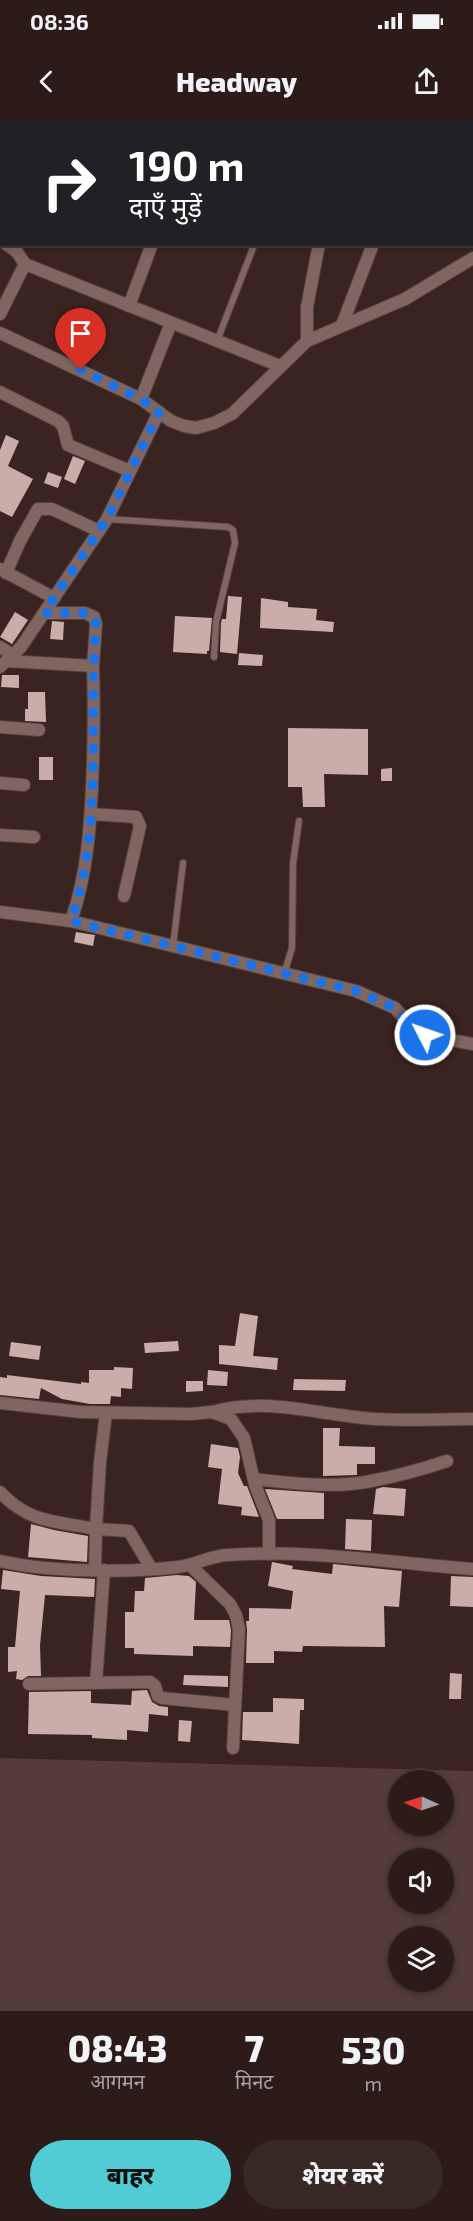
<!DOCTYPE html>
<html lang="hi">
<meta charset="utf-8">
<style>
:root{--surface:#2c1b19;--page:#382826;--text:#f1f3f6;--muted:#a6a1a2;--line:#483938;--accent:#51ccd5}
body{margin:0;font-family:"Exo 2","Noto Sans Devanagari",sans-serif;background:var(--page);color:var(--text);height:100vh;display:flex;flex-direction:column;font-size:22px;white-space:nowrap}
*{box-sizing:border-box;margin:0}
p{font-size:20px;color:var(--muted)}
.icon{flex:none;width:33px;height:33px;fill:none;stroke:currentColor;stroke-width:2;stroke-linecap:round;stroke-linejoin:round}
.map{position:relative;height:1891px;overflow:hidden}
.panel{display:flex;flex-direction:column;background:var(--surface);flex:1}
.panel>*{flex:none}
.guide{position:absolute;left:0px;top:0px;width:474px;height:126px;box-shadow:0 3px 9px #0003,0 0 0 2px var(--line);background:#202124;color:#fff;overflow:hidden}
.needle{width:39px;rotate:273deg}
.buttons{position:absolute;left:388px;top:1650px;display:grid;gap:12px}
.buttons a{display:grid;place-items:center;width:66px;height:66px;border-radius:50%;background:var(--surface);box-shadow:0 3px 9px #0003,0 0 0 2px var(--line);font-size:30px}
.pin{position:absolute;display:grid;place-items:center;width:51px;height:51px;color:#fff;margin:-62px -26px;border-radius:50% 50% 50% 0;rotate:-45deg;box-shadow:0 0 6px #0007}
.pin .icon{rotate:45deg}
.me{position:absolute;width:66px;margin:-33px;rotate:311deg;stroke-linejoin:round;filter:drop-shadow(0 0 4px #0008)}
.turn{display:flex;align-items:center;gap:21px;height:126px;padding:0 30px;font-size:27px}
.turn .icon{width:78px;height:78px;stroke-width:2.5}
.turn b{display:block;font-size:42px;line-height:51px}
.eta{display:flex;justify-content:space-evenly;align-items:center;height:102px;text-align:center}
.eta b{font-size:36px;font-weight:800;line-height:42px}
.action{display:flex;gap:12px;margin-top:auto;padding:12px 30px}
.action a{flex:1;height:69px;border-radius:36px;background:var(--accent);color:#111;font-size:24px;font-weight:800;line-height:69px;text-align:center}
.action a+a{background:var(--page);color:var(--text)}
.status{display:flex;justify-content:space-between;align-items:center;height:42px;padding:0 30px;background:var(--surface);direction:ltr}
.status svg{height:16px;fill:currentColor}
header{display:flex;justify-content:space-between;align-items:center;height:78px;padding:0 30px;background:var(--surface);font-size:27px;font-weight:800}
.map>svg:first-child{display:block}
</style>
<div class="status"><b>08:36</b><svg viewBox="0 0 49 12"><path d="M0 12V9h3v3zM5 12V6h3v6zM10 12V3h3v9zM15 12V0h3v12zM26 1h20v11H26zM47 4h2v5h-2z"/></svg></div>
<header><svg class="icon" aria-label="back" viewBox="0 0 24 24"><path d="M15 5l-7 7 7 7"/></svg>Headway<svg class="icon" aria-label="share" viewBox="0 0 24 24"><path d="M12 15V3M7 8l5-5 5 5M5 13v7h14v-7"/></svg></header>
<div class="map">
<svg width="473" height="1891" viewBox="0 0 473 1891">
<rect width="100%" height="100%" fill="#3a2421"/>
<!-- green -->
<path fill="#543c38" fill-rule="evenodd" d="M0,1638L473,1651V1891H0ZM399,1660H444V1706H399ZM399,1738H444V1784H399ZM399,1816H444V1862H399Z"/>
<!-- building -->
<g fill="#caada9">
<polygon points="6,315 19,321 8,346 33,359 12,397 0,391 0,330"/>
<polygon points="73,336 85,341 75,364 64,359"/>
<polygon points="48,352 62,357 58,368 44,363"/>
<polygon points="228,476 242,477 237,534 220,532 221,503 222,499 226,499"/>
<polygon points="261,478 288,482 288,487 317,489 316,500 334,502 333,512 260,508"/>
<polygon points="15,492 28,500 12,524 0,517"/>
<polygon points="175,496 212,498 209,531 207,531 207,534 173,532"/>
<polygon points="52,501 64,502 63,520 50,519"/>
<polygon points="239,533 263,535 262,546 238,545"/>
<polygon points="2,555 19,555 19,568 1,567"/>
<polygon points="28,572 45,572 46,602 25,601 25,589 28,589"/>
<polygon points="288,608 368,609 368,655 324,654 325,687 303,687 302,667 288,667"/>
<rect x="39" y="637" width="14" height="23"/>
<polygon points="392,648 392,661 381,661 381,649"/>
<polygon points="76,812 95,815 93,826 74,822"/>
<polygon points="240,1193 258,1196 253,1236 278,1238 277,1250 219,1244 219,1225 235,1226"/>
<polygon points="178,1221 179,1231 145,1233 144,1223"/>
<polygon points="11,1222 41,1226 39,1240 9,1236"/>
<polygon points="114,1247 133,1248 132,1269 121,1268 121,1277 111,1276 110,1284 90,1284 62,1279 41,1268 39,1279 0,1275 0,1257 7,1258 7,1255 81,1264 81,1262 89,1263 89,1250 114,1250"/>
<polygon points="208,1250 228,1252 227,1266 207,1265"/>
<polygon points="294,1259 346,1260 345,1271 293,1270"/>
<polygon points="186,1261 203,1261 203,1271 186,1272"/>
<polygon points="323,1308 340,1308 339,1326 375,1327 375,1344 357,1344 357,1355 323,1356"/>
<polygon points="211,1324 238,1328 240,1337 238,1353 244,1366 247,1366 259,1397 241,1395 242,1387 218,1384 222,1349 208,1347"/>
<polygon points="383,1367 406,1369 404,1396 373,1394 376,1369"/>
<polygon points="265,1369 324,1373 324,1399 277,1399"/>
<polygon points="346,1399 372,1400 371,1431 345,1429"/>
<polygon points="31,1404 54,1410 88,1416 87,1442 28,1437"/>
<polygon points="272,1442 293,1446 292,1449 332,1454 333,1444 402,1451 399,1487 384,1486 385,1527 303,1526 302,1532 274,1531 274,1543 246,1543 247,1509 246,1501 249,1501 249,1488 291,1489 293,1471 268,1466"/>
<polygon points="3,1450 41,1456 95,1459 94,1477 45,1475 40,1525 41,1556 28,1556 22,1560 16,1559 17,1551 8,1552 8,1527 15,1527 20,1471 1,1469"/>
<polygon points="177,1455 189,1456 196,1462 194,1500 229,1500 231,1510 230,1527 193,1526 193,1536 134,1534 134,1528 125,1528 125,1492 134,1492 135,1471 144,1471 145,1458"/>
<polygon points="451,1456 473,1457 473,1487 450,1486"/>
<polygon points="450,1553 462,1554 461,1579 449,1579"/>
<polygon points="184,1555 228,1556 228,1567 183,1565"/>
<polygon points="147,1570 152,1582 159,1586 168,1587 168,1596 149,1594 148,1612 127,1610 127,1620 92,1618 92,1615 28,1614 29,1572 91,1571 91,1583 131,1585 132,1571"/>
<polygon points="273,1578 304,1579 304,1590 300,1590 299,1624 242,1620 243,1592 273,1592"/>
<polygon points="179,1600 192,1601 190,1622 178,1621"/>
</g>
<g fill="none" stroke-linecap="round" stroke-linejoin="round">
<defs>
<g id="service">
<polyline points="217,221 253,128"/>
<polyline points="107,399 228,407 233,410 235,423 216,502 214,537"/>
<polyline points="173,826 183,743"/>
<polyline points="284,854 292,828 293,744 299,701"/>
</g>
<g id="minor">
<polyline points="103,0 107,2"/>
<polyline points="220,0 224,2"/>
<polyline points="43,2 44,0"/>
<polyline points="202,2 203,0"/>
<polyline points="354,2 354,0"/>
<polyline points="415,2 416,0"/>
<polyline points="0,69 2,67"/>
<polyline points="6,124 17,132 25,144 280,246"/>
<polyline points="129,186 152,124"/>
<polyline points="0,194 25,144"/>
<polyline points="342,205 373,124"/>
<polyline points="0,213 141,279 171,301 184,306 196,308 214,303 232,294 307,221 405,179 473,138"/>
<polyline points="307,221 307,187 319,124"/>
<polyline points="0,272 58,301 63,306 68,325 130,351"/>
<polyline points="141,279 171,203"/>
<polyline points="0,449 54,478"/>
<polyline points="6,453 20,421 38,389 52,389 99,411"/>
<polyline points="44,493 85,493 94,497 96,504 93,546"/>
<polyline points="0,527 13,535"/>
<path d="M7,541L93,546C94,578 94,610 93,642C91,696 89,750 71,801"/>
<polyline points="0,547 21,527 107,399 159,292"/>
<polyline points="0,607 39,610"/>
<polyline points="0,663 24,665"/>
<polyline points="91,694 136,697 140,706 124,776"/>
<polyline points="0,715 34,717"/>
<polyline points="0,792 71,801 356,871 395,888 415,910 425,915 473,924"/>
<polyline points="0,1283 81,1292 190,1294 212,1292 231,1299 244,1318 255,1365 269,1400 269,1434"/>
<path d="M212,1292C263,1276 324,1296 376,1299C408,1301 441,1299 473,1299"/>
<polyline points="106,1293 100,1342 96,1409 129,1411 151,1448"/>
<path d="M254,1359C290,1363 330,1368 366,1362C394,1357 420,1350 447,1341"/>
<path d="M0,1372C30,1404 56,1401 96,1409L95,1450"/>
<path d="M0,1441C50,1452 127,1453 178,1447C195,1445 210,1436 227,1435C308,1429 392,1443 473,1449"/>
<polyline points="191,1446 230,1484 236,1495 239,1509 233,1628"/>
<polyline points="96,1563 104,1450"/>
<polyline points="29,1564 150,1562 155,1566 158,1576 162,1578 235,1585"/>
</g>
</defs>
<!-- service casing -->
<use href="#service" stroke="#53423f" stroke-width="8"/>
<!-- minor casing -->
<use href="#minor" stroke="#53423f" stroke-width="14"/>
<!-- service -->
<use href="#service" stroke="#806561" stroke-width="6"/>
<!-- minor -->
<use href="#minor" stroke="#806561" stroke-width="12"/>
</g>
<g fill="none" stroke-linecap="round" stroke-linejoin="round">
<!-- route -->
<path stroke="#1a73e8" stroke-width="10" stroke-dasharray="0 18" d="M81,250L141,279L159,292L107,399L44,493H85L94,497L96,504C88,603 104,706 71,801L356,871L395,888L415,910L425,915"/>
</g>
</svg>
<div class="buttons">
<a><svg class="needle" viewBox="-14 -14 28 28"><path d="M0-13l5 13h-10z" fill="#e53935"/><path d="M0 13l5-13h-10z" fill="#a6a1a2"/></svg></a>
<a><svg class="icon" aria-label="sound" viewBox="0 0 24 24"><path d="M4 9h4l5-4v14l-5-4H4zM17 9q2 3 0 6"/></svg></a>
<a><svg class="icon" aria-label="layers" viewBox="0 0 24 24"><path d="M12 4l9 5-9 5-9-5zM3 14l9 5 9-5"/></svg></a>
</div>
<div class="pin" style="left:81px;top:250px;background:#d93025"><svg class="icon" aria-label="arrive" viewBox="0 0 24 24"><path d="M6 21V4h12l-3 4 3 4H6"/></svg></div>
<svg class="me" style="left:425px;top:915px" viewBox="-20 -20 40 40"><circle r="17" fill="#1a73e8" stroke="#fff" stroke-width="3"/><path d="M0-11L8 9 0 5-8 9z" fill="#fff"/></svg>
<div class="guide">
<div class="turn"><svg class="icon" aria-label="right" viewBox="0 0 24 24"><path d="M7 20v-9h11M14 6l5 5-5 5"/></svg><div><b>190 m</b>दाएँ मुड़ें</div></div>
</div>
</div>
<section class="panel">
<div class="eta">
<div><b>08:43</b><p>आगमन</p></div>
<div><b>7</b><p>मिनट</p></div>
<div><b>530</b><p>m</p></div>
</div>
<div class="action"><a>बाहर</a><a>शेयर करें</a></div>
</section>
